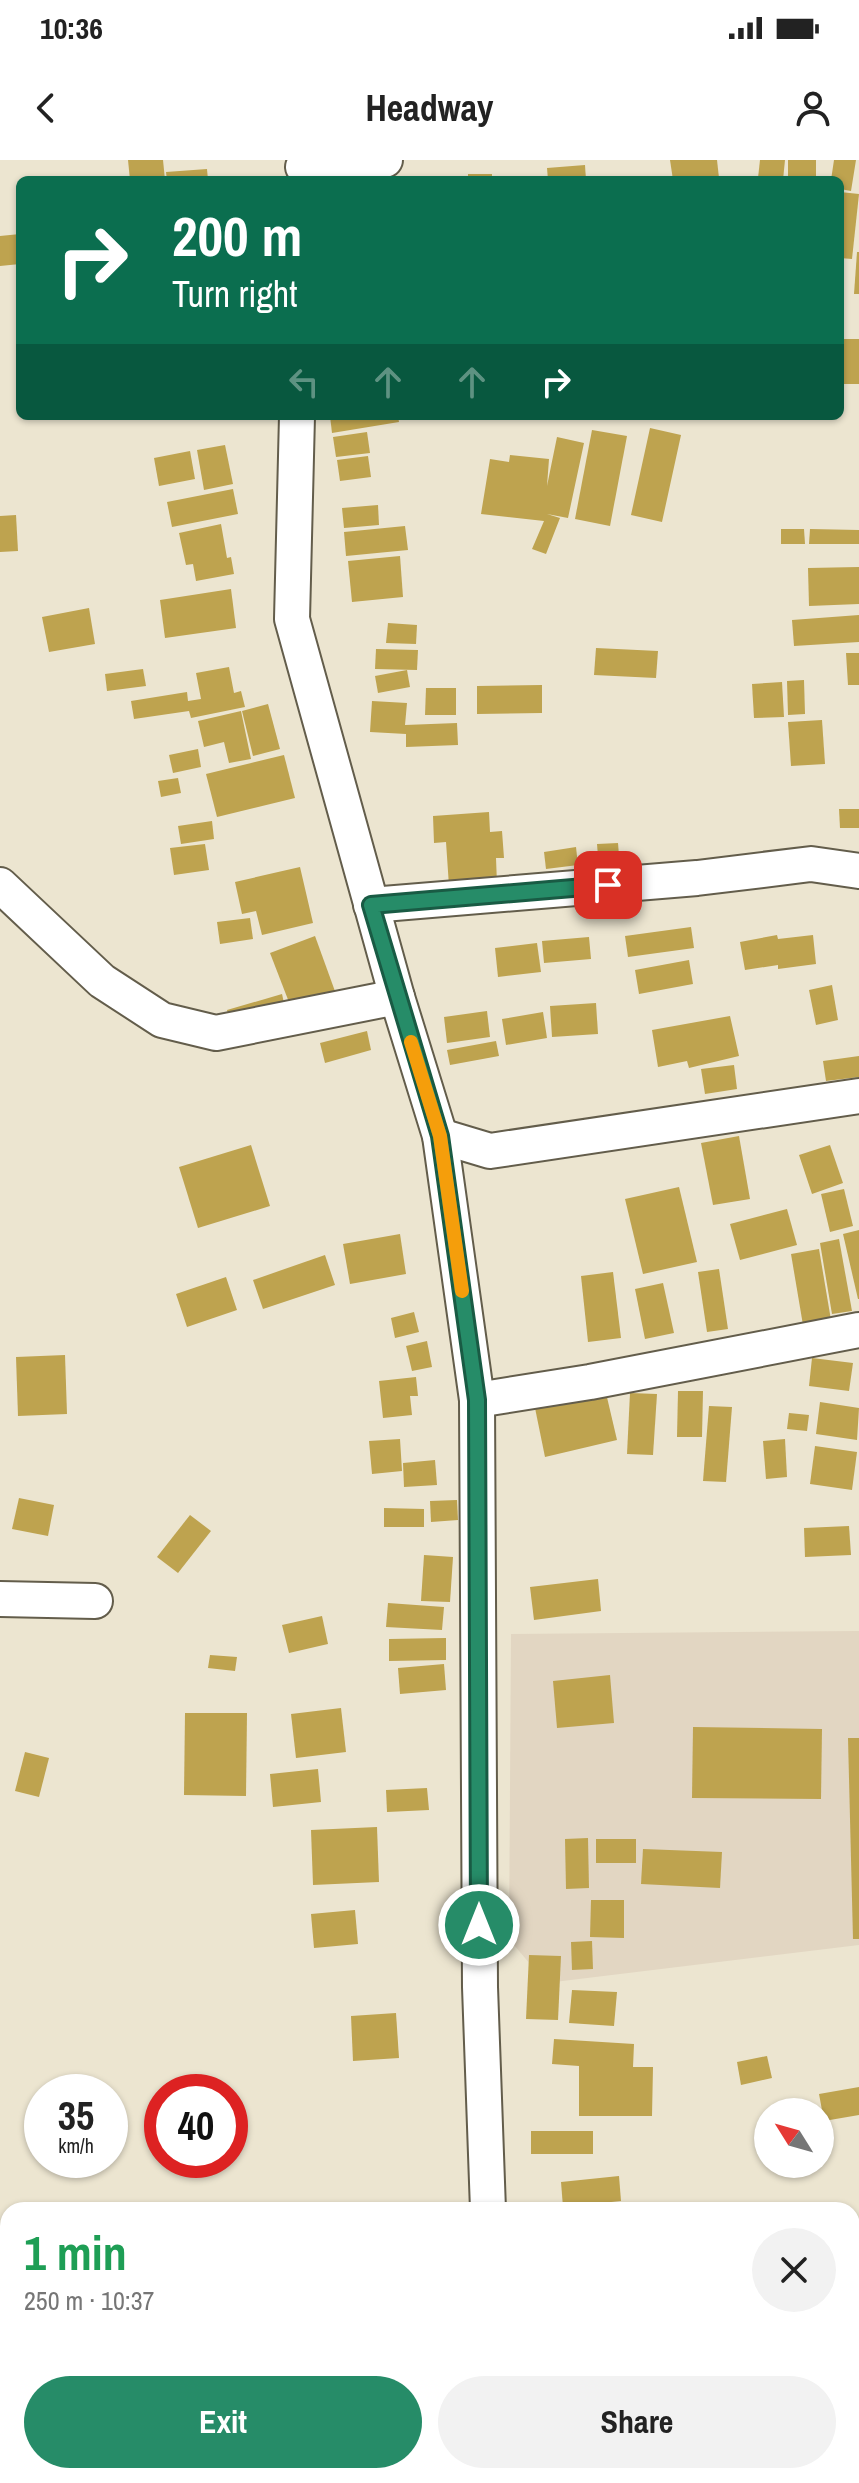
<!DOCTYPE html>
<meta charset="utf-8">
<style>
:root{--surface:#fff;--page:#f2f2f2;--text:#222;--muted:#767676;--accent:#268c68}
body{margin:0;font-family:"Archivo Narrow",sans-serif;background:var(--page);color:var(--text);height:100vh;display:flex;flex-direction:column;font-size:30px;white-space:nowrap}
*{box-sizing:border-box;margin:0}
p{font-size:26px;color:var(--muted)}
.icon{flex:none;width:44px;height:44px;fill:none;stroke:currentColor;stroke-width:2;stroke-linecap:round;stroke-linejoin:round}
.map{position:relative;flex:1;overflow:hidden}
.details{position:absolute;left:0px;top:2042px;width:860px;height:282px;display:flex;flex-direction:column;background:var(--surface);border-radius:24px 24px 0 0;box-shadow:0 2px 6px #0004}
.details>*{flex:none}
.guide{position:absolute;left:16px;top:16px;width:828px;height:244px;border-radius:12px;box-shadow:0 2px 6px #0004;background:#0b6e4f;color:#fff;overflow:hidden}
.needle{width:52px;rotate:307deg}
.controls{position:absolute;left:754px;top:1938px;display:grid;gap:16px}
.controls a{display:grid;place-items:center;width:80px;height:80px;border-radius:50%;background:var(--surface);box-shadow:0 2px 6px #0004;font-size:40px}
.speed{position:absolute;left:24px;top:1914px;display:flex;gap:16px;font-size:40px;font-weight:700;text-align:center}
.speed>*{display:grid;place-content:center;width:104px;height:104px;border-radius:50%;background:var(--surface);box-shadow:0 2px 6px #0004;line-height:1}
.speed small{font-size:20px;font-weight:400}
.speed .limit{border:12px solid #d22;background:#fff;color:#111}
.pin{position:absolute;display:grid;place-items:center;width:68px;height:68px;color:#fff;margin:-34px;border-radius:16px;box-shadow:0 4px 12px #0006}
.me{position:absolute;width:88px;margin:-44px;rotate:0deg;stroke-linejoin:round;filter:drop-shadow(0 0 6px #0008)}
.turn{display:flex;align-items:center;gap:28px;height:168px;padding:0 24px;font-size:36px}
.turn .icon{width:104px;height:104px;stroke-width:2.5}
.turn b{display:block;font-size:56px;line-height:68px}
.lanes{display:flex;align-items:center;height:76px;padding:0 24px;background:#0003;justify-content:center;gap:40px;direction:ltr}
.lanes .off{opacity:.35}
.round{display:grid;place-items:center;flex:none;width:84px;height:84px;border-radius:42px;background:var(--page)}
.overview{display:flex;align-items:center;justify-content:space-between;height:136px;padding:0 24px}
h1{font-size:48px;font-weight:700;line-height:60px;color:#1e9e55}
.action{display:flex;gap:16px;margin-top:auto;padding:16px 24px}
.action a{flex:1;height:92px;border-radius:48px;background:var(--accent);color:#fff;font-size:32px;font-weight:700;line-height:92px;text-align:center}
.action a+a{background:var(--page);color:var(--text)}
.status{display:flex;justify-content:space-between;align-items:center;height:56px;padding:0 40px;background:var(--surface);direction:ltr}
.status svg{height:22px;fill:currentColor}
header{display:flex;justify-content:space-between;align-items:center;height:104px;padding:0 24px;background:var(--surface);font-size:36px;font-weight:700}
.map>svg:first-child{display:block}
</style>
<div class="status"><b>10:36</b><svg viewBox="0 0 49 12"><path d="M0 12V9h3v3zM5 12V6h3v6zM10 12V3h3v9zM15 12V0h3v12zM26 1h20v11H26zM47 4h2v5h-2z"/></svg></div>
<header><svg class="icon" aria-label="back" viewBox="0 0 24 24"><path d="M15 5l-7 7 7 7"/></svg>Headway<svg class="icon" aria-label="person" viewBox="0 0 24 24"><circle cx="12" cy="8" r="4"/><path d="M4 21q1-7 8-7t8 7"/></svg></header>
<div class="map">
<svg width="859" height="2323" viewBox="0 0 859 2323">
<rect width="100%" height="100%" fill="#ece5d0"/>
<!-- medical -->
<polygon fill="#e2d6c2" points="859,1471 859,1785 546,1823 509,1779 511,1474"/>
<!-- building -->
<g fill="#bea34f">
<polygon points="128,0 163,0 165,20 130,20"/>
<polygon points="670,0 717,0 719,18 673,20"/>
<polygon points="760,0 785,0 783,20 758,18"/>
<rect x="788" y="0" width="28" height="20"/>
<polygon points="834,0 856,0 851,31 840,29 840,20 831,20"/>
<polygon points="585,5 586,20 548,20 547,8"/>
<polygon points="207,9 208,20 167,20 166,12"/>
<rect x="468" y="14" width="24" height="6"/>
<polygon points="394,16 461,17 461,20 394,20"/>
<polygon points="840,32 859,34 852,99 840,98"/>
<polygon points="20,74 20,104 0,106 0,76"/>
<polygon points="857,92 859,92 859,134 854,134"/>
<rect x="840" y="179" width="19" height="45"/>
<polygon points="330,256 398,256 399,262 332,273"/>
<polygon points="650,268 681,275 662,362 631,355"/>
<polygon points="592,270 627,276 610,366 575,359"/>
<polygon points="367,272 370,293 336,297 333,277"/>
<polygon points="557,277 584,283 568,358 547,354 560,358 546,394 532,389 544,361 481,354 490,299 509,302 510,295 549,299 547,326"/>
<polygon points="225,285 233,324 204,330 197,290"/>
<polygon points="190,291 195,319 159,326 154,298"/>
<polygon points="368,296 371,317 340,321 337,300"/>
<polygon points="233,329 238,354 172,367 167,342"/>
<polygon points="378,345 379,365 344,368 342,348"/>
<polygon points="16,355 18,391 0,392 0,356"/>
<polygon points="221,364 227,398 231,397 234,414 196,421 193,404 186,405 179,373"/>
<polygon points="405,366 408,390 346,396 344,372"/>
<polygon points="781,369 804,369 805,384 781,384"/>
<polygon points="810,369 859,370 859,384 809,384"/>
<polygon points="400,396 403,437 352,442 348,401"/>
<polygon points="859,407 859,444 809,446 808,408"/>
<polygon points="231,429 236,468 165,478 160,440"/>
<polygon points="89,448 95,484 49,492 42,457"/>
<polygon points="859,455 859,482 794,486 792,460"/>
<polygon points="388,463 417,465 416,484 386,483"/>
<polygon points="596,488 658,491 656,518 594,515"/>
<polygon points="376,489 418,490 417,510 375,509"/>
<polygon points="846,493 859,493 859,525 848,525"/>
<polygon points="229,507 234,533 241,531 245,547 191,558 189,551 134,559 131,541 187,532 188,541 201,539 196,513"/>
<polygon points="143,509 146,526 107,531 105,514"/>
<polygon points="407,510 410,527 378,533 375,516"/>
<polygon points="804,520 805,554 788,555 787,521"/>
<polygon points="782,522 784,557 754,558 752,524"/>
<polygon points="542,525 542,553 477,554 477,526"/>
<polygon points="426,528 456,528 456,555 425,555"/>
<polygon points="372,541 407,543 405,565 457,563 458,585 406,587 406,574 370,572"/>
<polygon points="268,544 280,589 253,596 242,551"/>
<polygon points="241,551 251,599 229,603 224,582 204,587 198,561"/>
<polygon points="822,560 825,604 791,606 788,562"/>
<polygon points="198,589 201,607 173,613 169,595"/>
<polygon points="284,595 295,638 217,657 206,614"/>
<polygon points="178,618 181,633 161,637 158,621"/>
<polygon points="839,649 859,649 859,668 840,668"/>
<polygon points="489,652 490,672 502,671 504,698 496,698 497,724 449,726 446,682 434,683 433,656"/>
<polygon points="212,661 214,679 181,684 178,666"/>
<polygon points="618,683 621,721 600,722 597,684"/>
<polygon points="205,684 209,710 174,715 170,688"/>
<polygon points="576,687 578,705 546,709 544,692"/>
<polygon points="300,707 313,763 262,775 256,751 242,754 235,722"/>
<polygon points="250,758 253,779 220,784 217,762"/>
<polygon points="691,767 694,788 628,797 625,776"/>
<polygon points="777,775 778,779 813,775 816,804 778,809 778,805 745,810 740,782"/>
<polygon points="315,776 336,834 292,850 270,793"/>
<polygon points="589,777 591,799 544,803 542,781"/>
<polygon points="537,783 541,812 498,817 495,788"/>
<polygon points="689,800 693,824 639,834 635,810"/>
<polygon points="832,825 838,860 816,865 809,830"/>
<polygon points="282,834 286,852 232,868 227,850"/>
<polygon points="596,843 598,874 552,877 550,846"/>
<polygon points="487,851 490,877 447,883 444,857"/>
<polygon points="543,852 547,878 506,885 502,859"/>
<polygon points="730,856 739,896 689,908 687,901 658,907 652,870"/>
<polygon points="367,871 371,890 325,903 320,883"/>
<polygon points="496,881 499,896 450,905 447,890"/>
<polygon points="859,896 859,917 826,921 823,901"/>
<polygon points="734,905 737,929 705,934 701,909"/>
<polygon points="739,976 750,1039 713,1045 701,983"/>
<polygon points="251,985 270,1046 198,1068 179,1007"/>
<polygon points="830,985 843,1023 812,1034 799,995"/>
<polygon points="679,1027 697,1102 643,1114 625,1039"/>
<polygon points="844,1029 853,1066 830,1072 821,1034"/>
<polygon points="787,1049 797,1085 740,1100 730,1064"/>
<polygon points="859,1070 859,1139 858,1139 843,1074"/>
<polygon points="400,1074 406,1114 350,1124 343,1084"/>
<polygon points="839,1079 852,1151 832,1154 820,1083"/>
<polygon points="819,1089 832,1166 804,1171 791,1094"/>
<polygon points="325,1095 335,1125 263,1149 253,1120"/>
<polygon points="719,1109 728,1169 707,1172 698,1112"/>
<polygon points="613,1112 621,1178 588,1182 581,1116"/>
<polygon points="226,1117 237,1150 187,1167 176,1134"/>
<polygon points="663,1123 674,1173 645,1179 635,1129"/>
<polygon points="414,1152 419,1172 395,1178 391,1158"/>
<polygon points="427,1181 432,1207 412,1211 406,1186"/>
<polygon points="65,1195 67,1254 18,1256 16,1197"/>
<polygon points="812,1198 853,1203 849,1231 809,1226"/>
<polygon points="416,1217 418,1236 410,1236 412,1255 383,1258 379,1221"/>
<polygon points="678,1231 703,1231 702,1277 677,1277"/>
<polygon points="606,1233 617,1280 545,1297 535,1248"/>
<polygon points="630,1233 657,1234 653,1295 627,1294"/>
<polygon points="820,1242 859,1248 857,1280 816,1274"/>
<polygon points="709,1246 732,1247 726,1322 703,1321"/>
<polygon points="789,1253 809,1255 807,1271 787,1269"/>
<polygon points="400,1279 402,1311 372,1314 369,1281"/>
<polygon points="785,1279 787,1317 766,1319 763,1281"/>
<polygon points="815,1286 857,1292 852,1330 810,1324"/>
<polygon points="435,1300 437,1325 404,1327 403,1303"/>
<polygon points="19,1338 54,1345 48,1376 12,1369"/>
<polygon points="457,1340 458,1360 431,1362 430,1341"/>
<polygon points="384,1348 424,1349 424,1367 384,1367"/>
<polygon points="190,1355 211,1371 178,1413 157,1397"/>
<polygon points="849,1366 851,1395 805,1397 804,1368"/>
<polygon points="424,1395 453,1397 450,1442 421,1441"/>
<polygon points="598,1419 601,1451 534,1460 530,1427"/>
<polygon points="388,1443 444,1447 442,1470 386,1467"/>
<polygon points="322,1456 328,1484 289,1493 282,1465"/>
<polygon points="446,1478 446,1500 389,1501 389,1479"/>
<polygon points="210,1495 237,1497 235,1511 208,1508"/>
<polygon points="444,1504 446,1530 400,1534 398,1508"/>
<polygon points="610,1515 614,1563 557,1568 553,1521"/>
<polygon points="341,1548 346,1592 296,1598 291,1554"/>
<polygon points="185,1553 247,1553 246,1636 184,1635"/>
<polygon points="693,1567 822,1569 821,1639 692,1638"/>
<polygon points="848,1578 859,1578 859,1779 853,1779"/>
<polygon points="25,1592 49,1598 39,1637 15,1631"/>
<polygon points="318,1609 321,1642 273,1647 270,1614"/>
<polygon points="427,1628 429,1650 387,1652 386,1630"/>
<polygon points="377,1667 379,1722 313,1725 311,1670"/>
<polygon points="588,1678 589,1728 566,1729 565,1679"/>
<rect x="596" y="1679" width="40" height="24"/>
<polygon points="643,1689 722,1692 720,1728 641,1724"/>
<polygon points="591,1740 624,1740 624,1778 590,1777"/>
<polygon points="355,1750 358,1784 314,1788 311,1754"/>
<polygon points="592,1781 593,1809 572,1810 571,1782"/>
<polygon points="529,1795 561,1796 558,1860 526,1859"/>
<polygon points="572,1830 617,1832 614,1866 569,1863"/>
<polygon points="396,1853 399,1898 353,1901 351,1856"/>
<polygon points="554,1879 634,1884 633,1907 653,1907 652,1956 579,1956 579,1906 552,1904"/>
<polygon points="767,1896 772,1918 741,1925 737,1902"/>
<polygon points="859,1927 859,1955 824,1961 819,1934"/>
<rect x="531" y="1971" width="62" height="23"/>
<polygon points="619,2016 621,2041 563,2047 561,2022"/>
<polygon points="719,2043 720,2050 644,2050 644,2048"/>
<polygon points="859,2251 859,2275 852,2277 852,2252"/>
<polygon points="524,2316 549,2316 550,2323 525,2323"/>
</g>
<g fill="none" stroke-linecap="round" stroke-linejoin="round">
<defs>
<g id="minor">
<polyline points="303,7 385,0"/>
<polyline points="297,256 292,459 397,837 440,976 477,1240 480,1827 488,2050"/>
<polyline points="0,725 102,821 162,860 216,873 397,837"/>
<polyline points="371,745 697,718 811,704 859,711"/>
<polyline points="440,976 490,991 859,936"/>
<polyline points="477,1240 590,1222 859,1170"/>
<polyline points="0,1439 95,1441"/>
<polyline points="0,2144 8,2147"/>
<polyline points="761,2316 765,2323"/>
<polyline points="463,2323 464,2316"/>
</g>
</defs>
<!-- minor casing -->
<use href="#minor" stroke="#635d4b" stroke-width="38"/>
<!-- minor -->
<use href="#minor" stroke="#fff" stroke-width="34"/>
</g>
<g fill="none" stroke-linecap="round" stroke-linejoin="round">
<defs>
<polyline id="route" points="479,1765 477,1240 440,976 371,745 608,725"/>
</defs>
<!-- route casing -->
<use href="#route" stroke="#195b44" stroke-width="20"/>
<!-- route -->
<use href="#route" stroke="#268c68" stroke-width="14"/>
<!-- slow -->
<polyline stroke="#f59e0b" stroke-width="14" points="411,882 440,976 462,1131"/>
</g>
</svg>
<div class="controls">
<a><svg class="needle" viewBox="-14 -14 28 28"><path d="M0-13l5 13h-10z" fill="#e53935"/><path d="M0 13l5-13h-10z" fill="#767676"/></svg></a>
</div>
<div class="speed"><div>35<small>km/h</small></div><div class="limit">40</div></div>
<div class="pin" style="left:608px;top:725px;background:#d93025"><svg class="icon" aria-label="arrive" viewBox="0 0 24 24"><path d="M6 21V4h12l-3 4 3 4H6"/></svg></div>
<svg class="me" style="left:479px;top:1765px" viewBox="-20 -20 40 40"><circle r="17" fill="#268c68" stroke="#fff" stroke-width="3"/><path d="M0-11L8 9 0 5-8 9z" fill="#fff"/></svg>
<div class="guide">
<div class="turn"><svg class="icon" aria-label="right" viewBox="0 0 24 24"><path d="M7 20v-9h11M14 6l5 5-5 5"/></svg><div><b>200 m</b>Turn right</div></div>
<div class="lanes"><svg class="icon off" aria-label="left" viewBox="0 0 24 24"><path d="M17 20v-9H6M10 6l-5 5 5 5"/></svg><svg class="icon off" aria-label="ahead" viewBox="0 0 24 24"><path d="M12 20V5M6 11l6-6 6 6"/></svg><svg class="icon off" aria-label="ahead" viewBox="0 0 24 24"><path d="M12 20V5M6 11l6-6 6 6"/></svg><svg class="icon" aria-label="right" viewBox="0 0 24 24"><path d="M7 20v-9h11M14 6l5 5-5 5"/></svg></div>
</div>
<section class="details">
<div class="overview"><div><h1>1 min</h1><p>250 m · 10:37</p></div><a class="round"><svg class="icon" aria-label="close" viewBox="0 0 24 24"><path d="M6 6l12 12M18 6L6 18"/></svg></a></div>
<div class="action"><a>Exit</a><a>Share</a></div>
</section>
</div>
